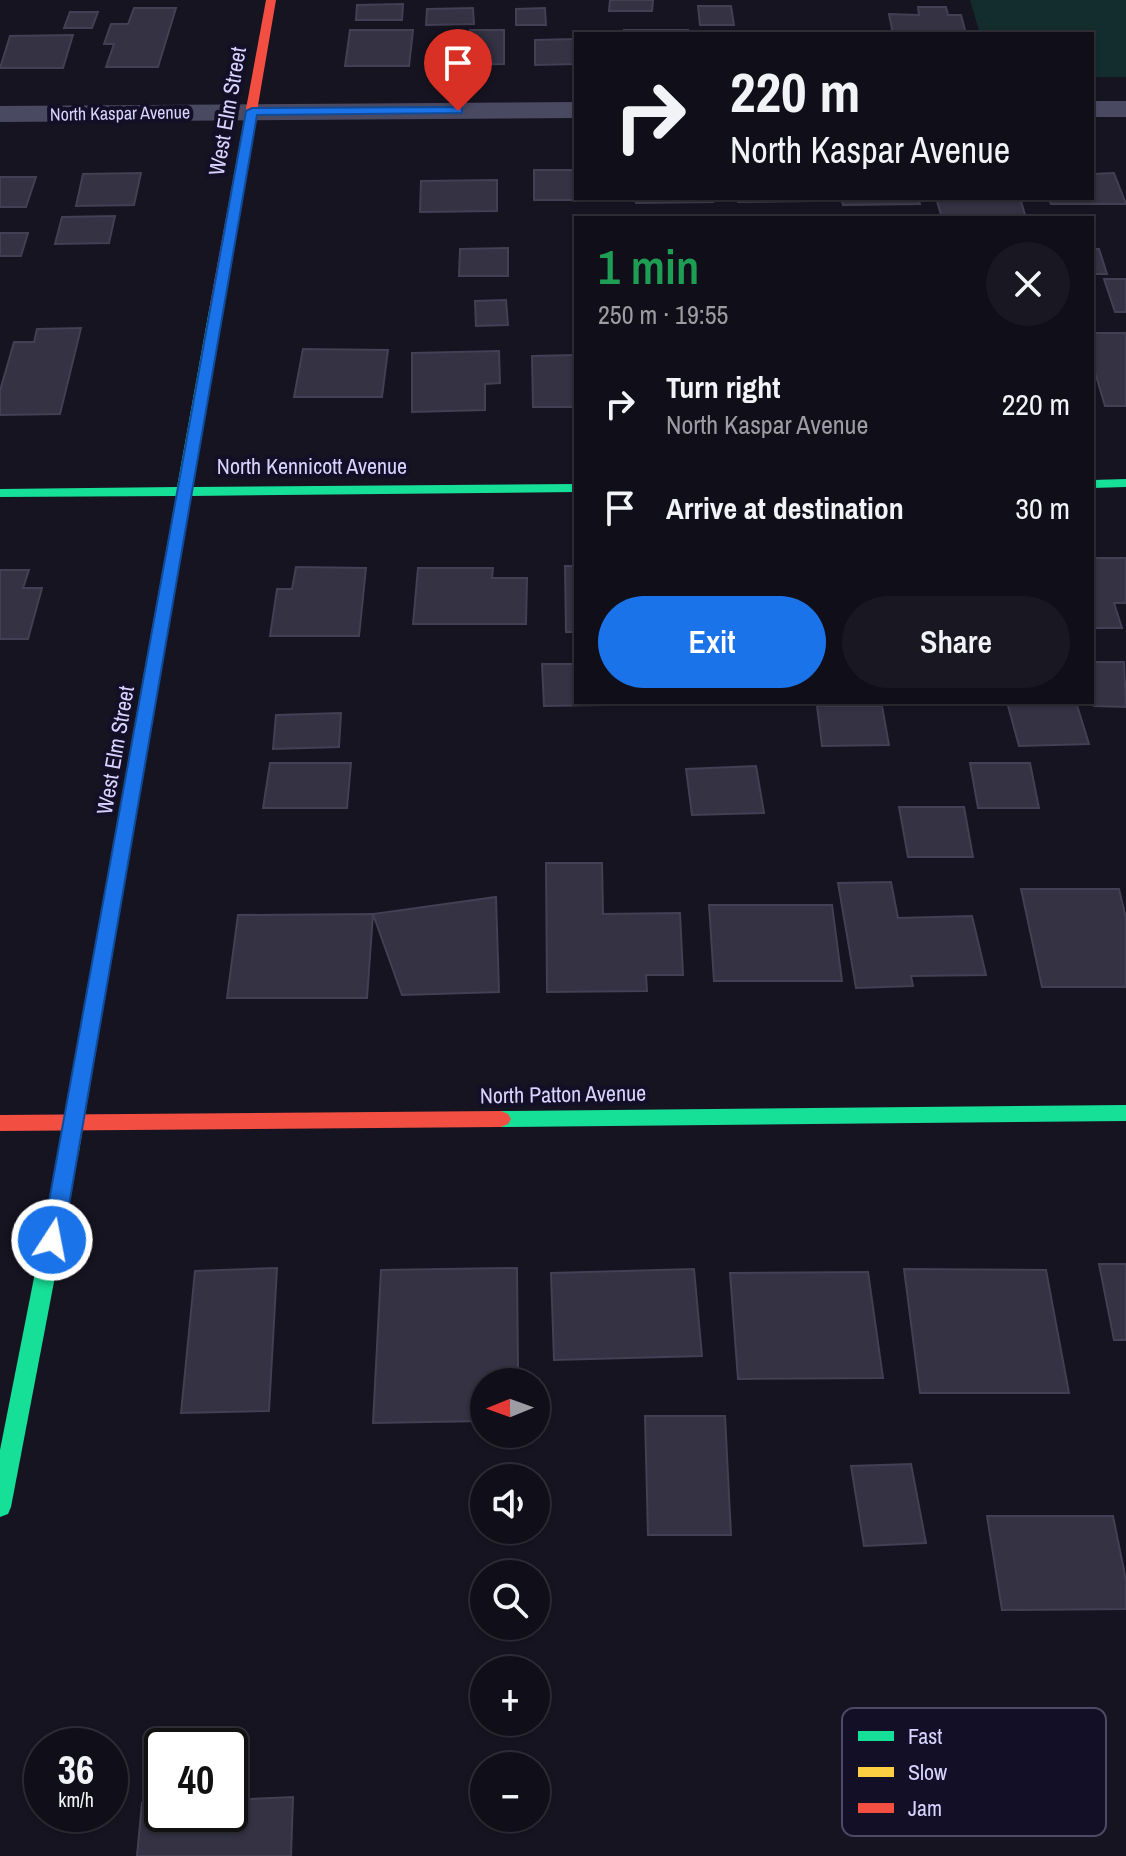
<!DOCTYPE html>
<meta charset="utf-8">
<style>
:root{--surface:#100f19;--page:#191822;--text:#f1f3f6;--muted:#9c9ca2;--line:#302f38;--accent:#1a73e8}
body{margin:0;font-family:"Archivo Narrow",sans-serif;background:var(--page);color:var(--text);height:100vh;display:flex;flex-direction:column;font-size:30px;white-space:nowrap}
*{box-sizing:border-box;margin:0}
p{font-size:26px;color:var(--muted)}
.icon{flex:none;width:44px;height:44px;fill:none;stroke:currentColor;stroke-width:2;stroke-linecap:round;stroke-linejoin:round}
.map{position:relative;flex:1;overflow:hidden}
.sheet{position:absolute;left:574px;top:216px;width:520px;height:488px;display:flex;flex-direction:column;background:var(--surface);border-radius:0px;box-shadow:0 2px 6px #0004,0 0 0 2px var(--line)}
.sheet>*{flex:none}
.banner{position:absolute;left:574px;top:32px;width:520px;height:168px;border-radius:0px;box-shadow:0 2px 6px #0004,0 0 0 2px var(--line);background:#100f19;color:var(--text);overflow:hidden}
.needle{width:52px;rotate:269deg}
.controls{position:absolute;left:470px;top:1368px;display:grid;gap:16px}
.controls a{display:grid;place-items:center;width:80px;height:80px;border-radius:50%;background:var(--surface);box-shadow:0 2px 6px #0004,0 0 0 2px var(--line);font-size:40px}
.speed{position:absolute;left:24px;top:1728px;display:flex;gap:16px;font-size:40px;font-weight:700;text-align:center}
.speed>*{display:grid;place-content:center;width:104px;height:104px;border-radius:50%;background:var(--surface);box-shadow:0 2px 6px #0004,0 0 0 2px var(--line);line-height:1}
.speed small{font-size:20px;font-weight:400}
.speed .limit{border:4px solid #111;border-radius:12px;background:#fff;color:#111}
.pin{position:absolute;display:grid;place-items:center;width:68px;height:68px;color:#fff;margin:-82px -34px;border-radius:50% 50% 50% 0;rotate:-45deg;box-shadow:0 0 8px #0007}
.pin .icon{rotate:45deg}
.me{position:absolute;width:88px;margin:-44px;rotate:11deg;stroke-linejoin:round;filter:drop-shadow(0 0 6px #0008)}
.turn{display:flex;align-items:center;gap:28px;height:168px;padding:0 24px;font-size:36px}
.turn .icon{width:104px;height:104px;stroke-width:2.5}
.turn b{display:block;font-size:56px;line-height:68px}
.round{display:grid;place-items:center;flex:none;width:84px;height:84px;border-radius:42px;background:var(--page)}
.headline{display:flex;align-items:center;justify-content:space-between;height:136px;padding:0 24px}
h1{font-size:48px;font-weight:600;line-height:60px;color:#1e9e55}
.cta{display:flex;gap:16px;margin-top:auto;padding:16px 24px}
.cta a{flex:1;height:92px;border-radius:48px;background:var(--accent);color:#fff;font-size:32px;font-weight:600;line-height:92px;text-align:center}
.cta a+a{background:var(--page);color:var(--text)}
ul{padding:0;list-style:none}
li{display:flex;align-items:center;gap:24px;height:104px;padding:0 24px}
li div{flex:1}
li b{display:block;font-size:30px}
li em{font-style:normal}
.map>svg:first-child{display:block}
</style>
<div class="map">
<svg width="1126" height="1856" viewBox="0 0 1126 1856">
<rect width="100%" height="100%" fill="#161421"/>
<!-- green -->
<polygon fill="#132c2d" points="970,0 1126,0 1126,77 1092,77 1092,34 980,34"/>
<!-- building -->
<g fill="#343243" stroke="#433f54" stroke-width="2">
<polygon points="610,0 653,0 652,11 609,11"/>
<polygon points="403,4 402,20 356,20 357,5"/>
<polygon points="698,6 731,6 734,25 700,25"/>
<polygon points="918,7 946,7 948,15 961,15 966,34 893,34 889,14 919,15"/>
<polygon points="134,8 176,8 158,67 106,67 114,44 104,44 111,24 128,24"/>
<polygon points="473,8 474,24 426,25 427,9"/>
<polygon points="545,8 546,25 516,25 516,9"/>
<polygon points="70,12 98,12 92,28 64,28"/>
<polygon points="350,30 413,30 409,66 345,66"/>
<polygon points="470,30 504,30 504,64 439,65 440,36 470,36"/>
<rect x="624" y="30" width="64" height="4"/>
<polygon points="73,35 63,68 0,68 10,36"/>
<polygon points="576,39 576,64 535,65 535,40"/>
<polygon points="534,170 576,170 576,198 611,200 534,200"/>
<polygon points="141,173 134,205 76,206 83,174"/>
<polygon points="1114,173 1126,204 1051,204 1048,198 1092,198 1092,174"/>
<polygon points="0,177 36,177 26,207 0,207"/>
<polygon points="497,180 497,211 420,212 421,181"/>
<polygon points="635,198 712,198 713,202 636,203"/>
<polygon points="737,198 813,198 814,201 738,202"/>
<polygon points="841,198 918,198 920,204 843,205"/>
<polygon points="936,198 1020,198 1026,218 942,218"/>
<polygon points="115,216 109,243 55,244 62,217"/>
<polygon points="0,233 28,233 21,256 0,256"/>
<polygon points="508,248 508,276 459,276 460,249"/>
<polygon points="1092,249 1099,249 1107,274 1092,274"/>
<polygon points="1104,279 1126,279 1126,312 1115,312"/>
<polygon points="506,300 508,325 476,326 475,301"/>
<polygon points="81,328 60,414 0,415 0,391 14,342 34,342 37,329"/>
<polygon points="1092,333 1126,333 1126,406 1105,406 1092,362"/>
<polygon points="303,349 388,350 382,397 294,397"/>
<polygon points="499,351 500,383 485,384 485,410 412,412 412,353"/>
<polygon points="576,355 576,407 533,407 532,356"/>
<polygon points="1092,558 1126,558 1126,603 1114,603 1122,628 1092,628"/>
<polygon points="565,566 576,566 576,632 566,632"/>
<polygon points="296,567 366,568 359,636 270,636 277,589 292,589"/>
<polygon points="418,568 493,568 492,578 527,578 526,624 413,624"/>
<polygon points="0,570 29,570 23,588 42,588 28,639 0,639"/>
<polygon points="1092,662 1124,662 1126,707 1094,706"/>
<polygon points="542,664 576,664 576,702 603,702 604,705 544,706"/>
<polygon points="1007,702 1076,702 1089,744 1019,746"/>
<polygon points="817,706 882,706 889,745 822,746"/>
<polygon points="341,713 339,747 273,749 276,715"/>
<polygon points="270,763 351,763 347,808 263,808"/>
<polygon points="970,763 1030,763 1039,808 978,808"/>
<polygon points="756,766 764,813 692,815 686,769"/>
<polygon points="899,807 964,807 973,857 908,857"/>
<polygon points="546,863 602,863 603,914 680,913 683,975 646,975 647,991 547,992"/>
<polygon points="891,882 898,918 972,916 986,975 911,976 913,986 856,988 838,883"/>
<polygon points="1021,889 1119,889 1126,918 1126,987 1042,987"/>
<polygon points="496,897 499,992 402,995 373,914"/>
<polygon points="709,905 832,905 842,981 714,981"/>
<polygon points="373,914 367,998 227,998 238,915"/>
<polygon points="1099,1264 1126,1264 1126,1340 1114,1340"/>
<polygon points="277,1268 269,1411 181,1413 195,1271"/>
<polygon points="517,1268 518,1369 494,1370 494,1382 484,1382 484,1421 373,1423 381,1270"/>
<polygon points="694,1269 702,1356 554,1360 551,1273"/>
<polygon points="904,1269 1046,1270 1069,1393 920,1393"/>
<polygon points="868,1272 883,1378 738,1379 730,1273"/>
<polygon points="645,1416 725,1416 731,1535 648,1535"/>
<polygon points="911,1464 926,1543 864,1546 851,1466"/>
<polygon points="987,1516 1113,1516 1126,1580 1126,1609 1002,1610"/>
<polygon points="293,1797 291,1856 137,1856 142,1803 162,1803 162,1814 230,1814 230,1800"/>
</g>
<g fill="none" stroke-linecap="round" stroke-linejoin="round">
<!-- street -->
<g fill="#4a4962" fill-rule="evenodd">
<rect x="1092" y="101" width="34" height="16"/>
<polygon points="576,102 576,118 0,122 0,106"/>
</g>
<!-- fast -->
<g fill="#16e098" fill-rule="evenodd">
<polygon points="216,306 223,310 192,487 576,484 576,492 190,496 151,723 143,728 135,723 176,496 0,497 0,489 177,487 209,310"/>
<polygon points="1126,479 1126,487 1092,488 1092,480"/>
<polygon points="1126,1105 1126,1121 501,1127 494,1124 491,1119 494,1114 501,1111"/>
<polygon points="69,1143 76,1145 79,1151 11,1507 8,1514 0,1517 0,1450 59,1151 62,1145"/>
</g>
<!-- slow -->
<polygon fill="#ffcf43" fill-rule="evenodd" points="143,718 151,723 79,1151 76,1157 69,1159 62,1157 59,1151 135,723"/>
<!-- jam -->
<g fill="#f24e42" fill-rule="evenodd">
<polygon points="266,0 276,0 223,310 216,314 209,310"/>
<polygon points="501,1111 508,1114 511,1119 508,1124 501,1127 0,1131 0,1115"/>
</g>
</g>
<!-- route -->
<polygon fill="#1a73e8" stroke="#114b97" stroke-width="2" points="458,107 462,108 462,113 257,115 63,1240 60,1246 52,1249 45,1246 42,1240 246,111 252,108"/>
<g text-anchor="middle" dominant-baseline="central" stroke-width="8" stroke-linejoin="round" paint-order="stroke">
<!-- far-street labels -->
<g font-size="18" fill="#d9d4ff" stroke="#130f26">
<text transform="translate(120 113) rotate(-1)">North Kaspar Avenue</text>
</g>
<!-- street labels -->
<g font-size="22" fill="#d9d4ff" stroke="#130f26">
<text transform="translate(227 111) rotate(-80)">West Elm Street</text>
<text x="312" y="466">North Kennicott Avenue</text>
<text transform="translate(115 750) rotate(-80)">West Elm Street</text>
<text transform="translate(563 1094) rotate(-1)">North Patton Avenue</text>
</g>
</g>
<!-- legend -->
<rect x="842" y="1708" width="264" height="128" rx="12" fill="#130f26" stroke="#4e4a67" stroke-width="2"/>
<rect x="858" y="1731" width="36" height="10" fill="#16e098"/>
<rect x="858" y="1767" width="36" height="10" fill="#ffcf43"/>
<rect x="858" y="1803" width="36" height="10" fill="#f24e42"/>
<g font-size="22" fill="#d9d4ff">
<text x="908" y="1744">Fast</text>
<text x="908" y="1780">Slow</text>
<text x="908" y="1816">Jam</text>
</g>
</svg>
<div class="controls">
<a><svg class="needle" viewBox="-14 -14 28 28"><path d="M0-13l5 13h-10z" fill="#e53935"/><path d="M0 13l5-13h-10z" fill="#9c9ca2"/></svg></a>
<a><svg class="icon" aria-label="sound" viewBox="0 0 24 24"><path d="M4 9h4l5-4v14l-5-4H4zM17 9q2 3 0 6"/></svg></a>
<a><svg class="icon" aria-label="search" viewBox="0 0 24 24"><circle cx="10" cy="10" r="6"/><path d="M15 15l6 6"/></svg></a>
<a>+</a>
<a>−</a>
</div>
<div class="speed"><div>36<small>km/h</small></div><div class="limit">40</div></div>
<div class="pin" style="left:458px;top:111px;background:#d93025"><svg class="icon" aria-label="arrive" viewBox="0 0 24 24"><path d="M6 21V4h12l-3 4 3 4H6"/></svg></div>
<svg class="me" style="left:52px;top:1240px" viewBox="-20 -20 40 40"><circle r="17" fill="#1a73e8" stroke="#fff" stroke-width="3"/><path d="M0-11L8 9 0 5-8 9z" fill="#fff"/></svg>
<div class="banner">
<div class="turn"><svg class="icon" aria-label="right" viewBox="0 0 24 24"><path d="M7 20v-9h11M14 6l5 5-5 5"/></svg><div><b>220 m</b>North Kaspar Avenue</div></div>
</div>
<section class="sheet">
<div class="headline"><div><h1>1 min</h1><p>250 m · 19:55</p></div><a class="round"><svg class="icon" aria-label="close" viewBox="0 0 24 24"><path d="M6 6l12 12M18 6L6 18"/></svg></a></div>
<ul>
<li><svg class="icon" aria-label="right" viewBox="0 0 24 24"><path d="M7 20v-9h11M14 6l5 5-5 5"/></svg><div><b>Turn right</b><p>North Kaspar Avenue</p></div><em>220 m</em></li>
<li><svg class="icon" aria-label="arrive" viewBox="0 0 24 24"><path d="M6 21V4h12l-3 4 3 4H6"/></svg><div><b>Arrive at destination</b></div><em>30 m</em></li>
</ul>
<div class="cta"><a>Exit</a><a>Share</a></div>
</section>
</div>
